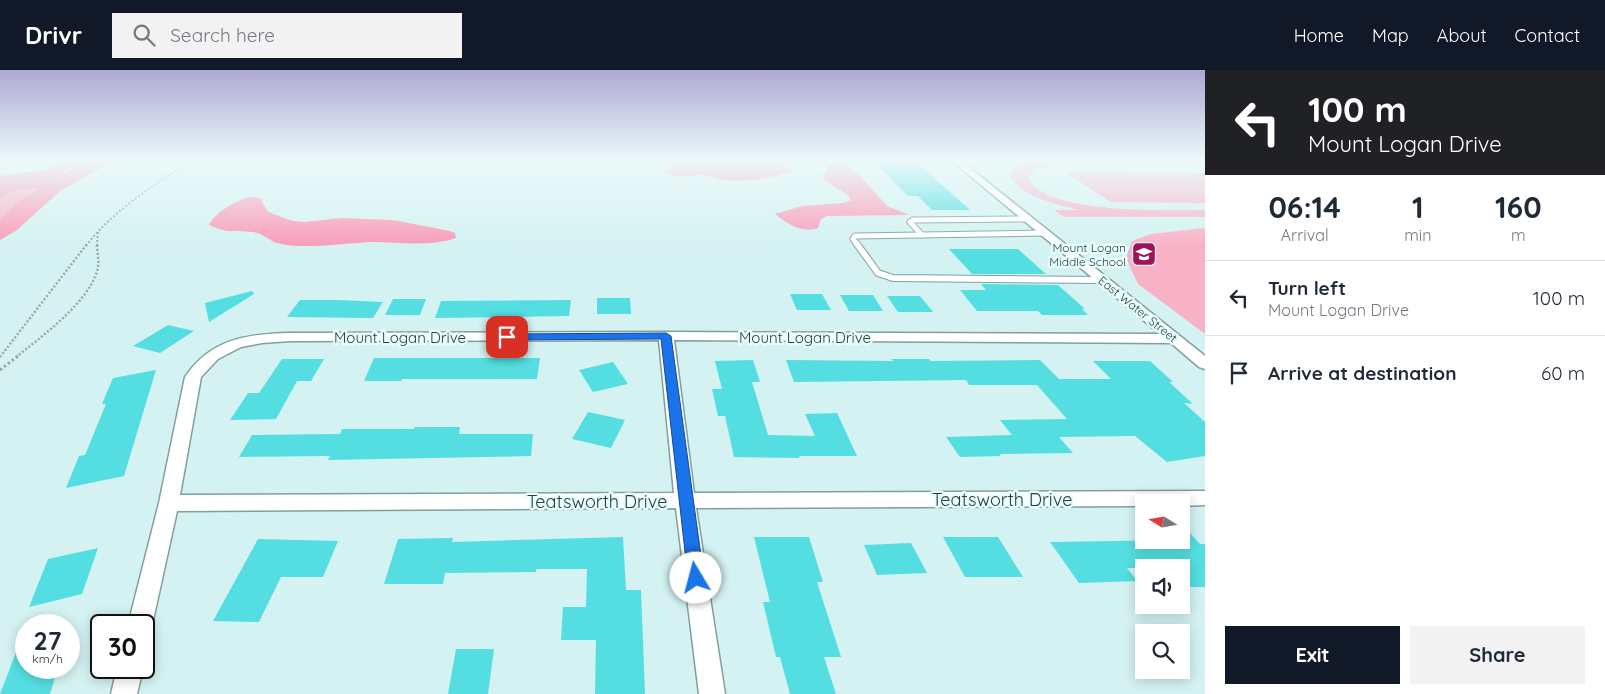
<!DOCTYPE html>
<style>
:root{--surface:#fff;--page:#f2f2f3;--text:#1f2937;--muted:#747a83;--line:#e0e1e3;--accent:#111827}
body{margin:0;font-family:Quicksand,sans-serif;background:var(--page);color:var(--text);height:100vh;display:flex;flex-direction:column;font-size:19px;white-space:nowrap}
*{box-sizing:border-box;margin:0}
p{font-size:16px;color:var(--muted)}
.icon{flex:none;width:28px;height:28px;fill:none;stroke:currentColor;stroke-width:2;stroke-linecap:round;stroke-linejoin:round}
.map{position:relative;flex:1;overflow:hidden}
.details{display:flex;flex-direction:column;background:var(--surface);width:400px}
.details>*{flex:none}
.top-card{background:#202124;color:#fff;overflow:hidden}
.needle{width:32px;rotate:281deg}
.controls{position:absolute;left:1135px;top:424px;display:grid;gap:10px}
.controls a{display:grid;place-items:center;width:55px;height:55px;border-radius:0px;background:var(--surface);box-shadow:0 2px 12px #0003;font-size:25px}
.speed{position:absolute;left:15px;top:544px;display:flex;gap:10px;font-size:25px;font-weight:700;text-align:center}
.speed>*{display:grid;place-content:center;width:65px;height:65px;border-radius:50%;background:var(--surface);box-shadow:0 2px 12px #0003;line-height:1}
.speed small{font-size:12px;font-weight:400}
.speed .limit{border:2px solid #111;border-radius:8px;background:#fff;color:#111}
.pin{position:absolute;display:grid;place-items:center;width:42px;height:42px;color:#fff;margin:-21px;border-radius:10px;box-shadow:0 2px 8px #0006}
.me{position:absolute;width:55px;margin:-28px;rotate:352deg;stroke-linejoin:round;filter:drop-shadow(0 0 4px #0008)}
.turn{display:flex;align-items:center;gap:18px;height:105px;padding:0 20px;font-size:22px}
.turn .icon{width:65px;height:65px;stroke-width:2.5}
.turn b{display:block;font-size:35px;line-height:42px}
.eta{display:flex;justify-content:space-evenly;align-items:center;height:85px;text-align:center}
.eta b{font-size:30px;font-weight:800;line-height:35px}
.button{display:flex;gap:10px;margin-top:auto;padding:10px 20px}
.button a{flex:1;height:58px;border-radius:0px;background:var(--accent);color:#fff;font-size:20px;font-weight:800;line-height:58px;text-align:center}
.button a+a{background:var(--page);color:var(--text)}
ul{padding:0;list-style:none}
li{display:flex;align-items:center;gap:15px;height:75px;padding:0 20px;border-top:1px solid var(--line)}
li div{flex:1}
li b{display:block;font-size:19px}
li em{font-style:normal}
header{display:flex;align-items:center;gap:30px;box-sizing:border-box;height:70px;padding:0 25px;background:var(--accent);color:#fff}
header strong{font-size:24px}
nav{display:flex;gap:28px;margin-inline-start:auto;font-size:18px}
.search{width:350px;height:45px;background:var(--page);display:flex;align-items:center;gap:12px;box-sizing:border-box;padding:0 18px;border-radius:0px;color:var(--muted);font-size:19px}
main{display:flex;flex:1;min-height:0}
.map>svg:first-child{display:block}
</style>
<header>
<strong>Drivr</strong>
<div class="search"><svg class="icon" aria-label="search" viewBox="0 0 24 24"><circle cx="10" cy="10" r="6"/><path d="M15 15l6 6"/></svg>Search here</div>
<nav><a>Home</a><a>Map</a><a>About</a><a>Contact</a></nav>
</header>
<main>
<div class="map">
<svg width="1205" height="624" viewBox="0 0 1205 624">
<rect width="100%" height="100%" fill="#d4f2f2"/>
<!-- green -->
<g fill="#f8b2c6">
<path d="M1043,91H1205V97L1054,96L1035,100L1028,107C1041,145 1171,140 1205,140V147H1064L1054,140H1079C1057,134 1025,128 1011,108V101C1020,93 1032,92 1043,91Z"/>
<polygon points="1065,102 1205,103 1205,133 1111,132"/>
<polygon points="42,118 17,132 0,149 0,127 18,120"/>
<polygon points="1205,158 1205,264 1138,214 1126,188 1132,171 1151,164"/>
</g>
<!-- forest -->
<g fill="#fa9bb8">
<polygon points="85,90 115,90 60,121 17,160 0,170 0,149 17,132"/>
<path d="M671,90C705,90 765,83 794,101C771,108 749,112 725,110C717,109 710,106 702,105C689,105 675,110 664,102L673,94Z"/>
<path d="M819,90H839L859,105L887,136L909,145L827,146L821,149L818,158C803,164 786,153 775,144L802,136L843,133L851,130L848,125L824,110L823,106L828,97Z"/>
<path d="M249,127L260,128L268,142L293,151L305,152L342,148L393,150L450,161L455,163L456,168C430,177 399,172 372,172C344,173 305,180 277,173C269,170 262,163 253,162C233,160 228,164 209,155C216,141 235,132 249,127Z"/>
</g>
<!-- water -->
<polygon fill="#f698b4" points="72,90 85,90 66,100 42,118 18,120 0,127 0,106 44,100"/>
<!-- building -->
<g fill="#54dee1">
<polygon points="873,90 914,90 970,140 932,140 918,126 908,126"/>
<polygon points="949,179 1018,179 1046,204 972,204"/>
<polygon points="981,214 1058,215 1085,239 1082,239 1088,245 1042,245 1038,241 977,241 960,220 986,220"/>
<polygon points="252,221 254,224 209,252 205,233"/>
<polygon points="790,224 822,224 831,240 797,240"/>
<polygon points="840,225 873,225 883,241 849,241"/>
<polygon points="887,226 920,226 933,242 898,242"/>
<polygon points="597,228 630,228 631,244 597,244"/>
<polygon points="393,229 426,229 420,245 385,245"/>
<polygon points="300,230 337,230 383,232 373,248 287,247"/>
<polygon points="571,230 569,246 435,248 441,231"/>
<polygon points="168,255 194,261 160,283 133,276"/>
<polygon points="374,288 540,288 537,309 402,309 401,311 364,311"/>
<polygon points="282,289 324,289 311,311 297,311 276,349 230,350 248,323 259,323"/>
<polygon points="891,289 929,289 931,291 1040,290 1059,309 1111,309 1093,291 1150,291 1173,312 1169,312 1193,334 1184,333 1205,352 1205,386 1167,392 1135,366 1059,367 1073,383 999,384 1001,386 960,387 946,367 1012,365 1000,350 1067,349 1037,315 969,315 966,310 794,312 786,290 893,291"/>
<polygon points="753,290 760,312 752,312 768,365 815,366 805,344 837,343 857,386 799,386 800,388 734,387 725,346 718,346 712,319 722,319 715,291"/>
<polygon points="613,292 628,314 593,322 579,300"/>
<polygon points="156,300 124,406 66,418 79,386 85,385 106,334 102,334 113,308"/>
<polygon points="588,342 625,350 611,378 572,369"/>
<polygon points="415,357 460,357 459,364 533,364 531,386 328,390 330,386 239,387 252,365 340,364 342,359 414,359"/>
<polygon points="1181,453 1200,474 1205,474 1205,517 1181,517 1181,498 1127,498 1137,511 1079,513 1050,472 1181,470"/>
<polygon points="623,467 626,520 641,520 645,624 595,624 596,570 561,570 563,537 586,537 587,499 536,499 536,502 445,503 443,514 384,514 398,469 453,468 452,472"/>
<polygon points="754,467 809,467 823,512 817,512 841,587 824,587 836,624 790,624 780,587 776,587 763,532 770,532"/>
<polygon points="943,467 998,467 1023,507 965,507"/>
<polygon points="258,469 338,471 323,507 281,507 259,552 213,551"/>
<polygon points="911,473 927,503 877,505 864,475"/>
<polygon points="98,478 82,524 29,537 48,489"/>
<polygon points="25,559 26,559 26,598 58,598 50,624 0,624"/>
<polygon points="456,579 494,579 488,624 448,624"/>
</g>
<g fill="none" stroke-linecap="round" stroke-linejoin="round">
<defs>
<g id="lane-far1">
<polyline points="922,165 910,152 913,150 1028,149"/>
<polyline points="858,176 853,169 855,166 1045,163"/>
</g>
<polyline id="lane" points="857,174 878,203 893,208 1101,210"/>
<g id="street">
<path d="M951,90H960L1205,286V299L1199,297L1171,273L674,270L694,423L1205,421V435L1181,436V432H1144V436L696,438L725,624H699L676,438L177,441L152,555L149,563L144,564V555H128L159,433L185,307C211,269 246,264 290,263L666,262L1160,264ZM659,270L674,423L180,425L201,307L218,289L241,277L262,273L290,271Z"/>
<polygon points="117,598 143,598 137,624 111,624"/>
</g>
</defs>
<!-- lane-far1 casing -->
<use href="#lane-far1" stroke="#829e9e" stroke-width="7"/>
<!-- lane casing -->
<use href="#lane" stroke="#829e9e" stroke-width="8"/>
<!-- street casing -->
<use href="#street" stroke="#829e9e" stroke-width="3"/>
<!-- path-far2 -->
<g stroke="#94abab" stroke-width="2" stroke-dasharray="2 2" stroke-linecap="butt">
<path d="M86,176C113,140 155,115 192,90"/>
<polyline points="97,176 98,161"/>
</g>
<!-- path-far1 -->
<g stroke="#94abab" stroke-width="2.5" stroke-dasharray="2 2" stroke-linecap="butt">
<polyline points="0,287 87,174"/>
<path d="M16,287C41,267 88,233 97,201C100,193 97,183 97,174"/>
</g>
<!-- path -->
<polyline stroke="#94abab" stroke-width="3" stroke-dasharray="2.5 2.5" stroke-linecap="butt" points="0,300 18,286"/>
<!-- lane-far1 -->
<use href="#lane-far1" stroke="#fff" stroke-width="5"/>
<!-- lane -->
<use href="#lane" stroke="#fff" stroke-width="6"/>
<!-- street -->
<use href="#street" fill="#fff" fill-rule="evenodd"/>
</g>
<!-- sky -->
<linearGradient id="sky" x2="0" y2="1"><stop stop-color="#ada9d3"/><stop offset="0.51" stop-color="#ecf9f9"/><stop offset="1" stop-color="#ecf9f9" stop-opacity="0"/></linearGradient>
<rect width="1205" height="177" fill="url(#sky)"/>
<!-- route -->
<polygon fill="#1a73e8" stroke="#114b97" points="666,263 671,266 704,508 702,512 696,514 691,512 688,508 661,269 507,270 502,267 507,264"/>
<!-- icons -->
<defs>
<symbol id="school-square" viewBox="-11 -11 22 22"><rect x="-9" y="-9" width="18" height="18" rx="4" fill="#a31155" stroke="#e6fefe"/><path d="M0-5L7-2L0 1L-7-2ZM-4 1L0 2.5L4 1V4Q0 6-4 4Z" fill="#fff"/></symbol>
</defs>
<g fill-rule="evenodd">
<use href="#school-square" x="1130" y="170" width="28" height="28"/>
</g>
<g text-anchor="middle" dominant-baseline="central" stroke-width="5" stroke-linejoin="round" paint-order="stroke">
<!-- far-poi labels -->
<g font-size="12" fill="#2f3b3b" stroke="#e6fefe" text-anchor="end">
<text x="1126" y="177">Mount Logan<tspan x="1126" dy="14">Middle School</tspan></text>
</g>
<!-- far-street labels -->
<g font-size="12" fill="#2f3b3b" stroke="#e6fefe">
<text transform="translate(1138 239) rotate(39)">East Water Street</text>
</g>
<!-- street labels -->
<g font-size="15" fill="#2f3b3b" stroke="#e6fefe">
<text x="400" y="267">Mount Logan Drive</text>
<text x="805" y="267">Mount Logan Drive</text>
</g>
<!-- near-street labels -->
<g font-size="18" fill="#2f3b3b" stroke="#e6fefe">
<text x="1002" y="429">Teatsworth Drive</text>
<text x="597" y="431">Teatsworth Drive</text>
</g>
</g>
</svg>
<div class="controls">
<a><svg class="needle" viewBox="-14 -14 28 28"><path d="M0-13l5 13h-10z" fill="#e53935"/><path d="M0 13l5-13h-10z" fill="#747a83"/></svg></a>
<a><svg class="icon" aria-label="sound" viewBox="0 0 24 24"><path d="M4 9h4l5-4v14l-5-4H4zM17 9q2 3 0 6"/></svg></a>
<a><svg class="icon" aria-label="search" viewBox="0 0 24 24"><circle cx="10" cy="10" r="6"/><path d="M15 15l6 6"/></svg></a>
</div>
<div class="speed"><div>27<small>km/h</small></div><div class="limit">30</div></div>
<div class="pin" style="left:507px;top:267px;background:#d93025"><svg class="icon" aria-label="arrive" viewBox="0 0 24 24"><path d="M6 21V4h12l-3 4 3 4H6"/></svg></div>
<svg class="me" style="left:696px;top:508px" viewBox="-20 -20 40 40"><circle r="19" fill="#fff"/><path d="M0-13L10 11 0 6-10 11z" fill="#1a73e8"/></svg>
</div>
<section class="details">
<div class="top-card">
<div class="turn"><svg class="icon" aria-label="left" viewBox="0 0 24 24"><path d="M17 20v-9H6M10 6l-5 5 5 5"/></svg><div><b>100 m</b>Mount Logan Drive</div></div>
</div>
<div class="eta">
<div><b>06:14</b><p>Arrival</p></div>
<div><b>1</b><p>min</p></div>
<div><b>160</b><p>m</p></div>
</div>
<ul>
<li><svg class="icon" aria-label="left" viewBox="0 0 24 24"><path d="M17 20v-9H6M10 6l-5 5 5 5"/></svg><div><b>Turn left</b><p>Mount Logan Drive</p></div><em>100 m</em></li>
<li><svg class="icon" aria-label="arrive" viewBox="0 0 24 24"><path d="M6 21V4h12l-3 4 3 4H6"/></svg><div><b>Arrive at destination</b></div><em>60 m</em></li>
</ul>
<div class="button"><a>Exit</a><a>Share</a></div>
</section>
</main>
